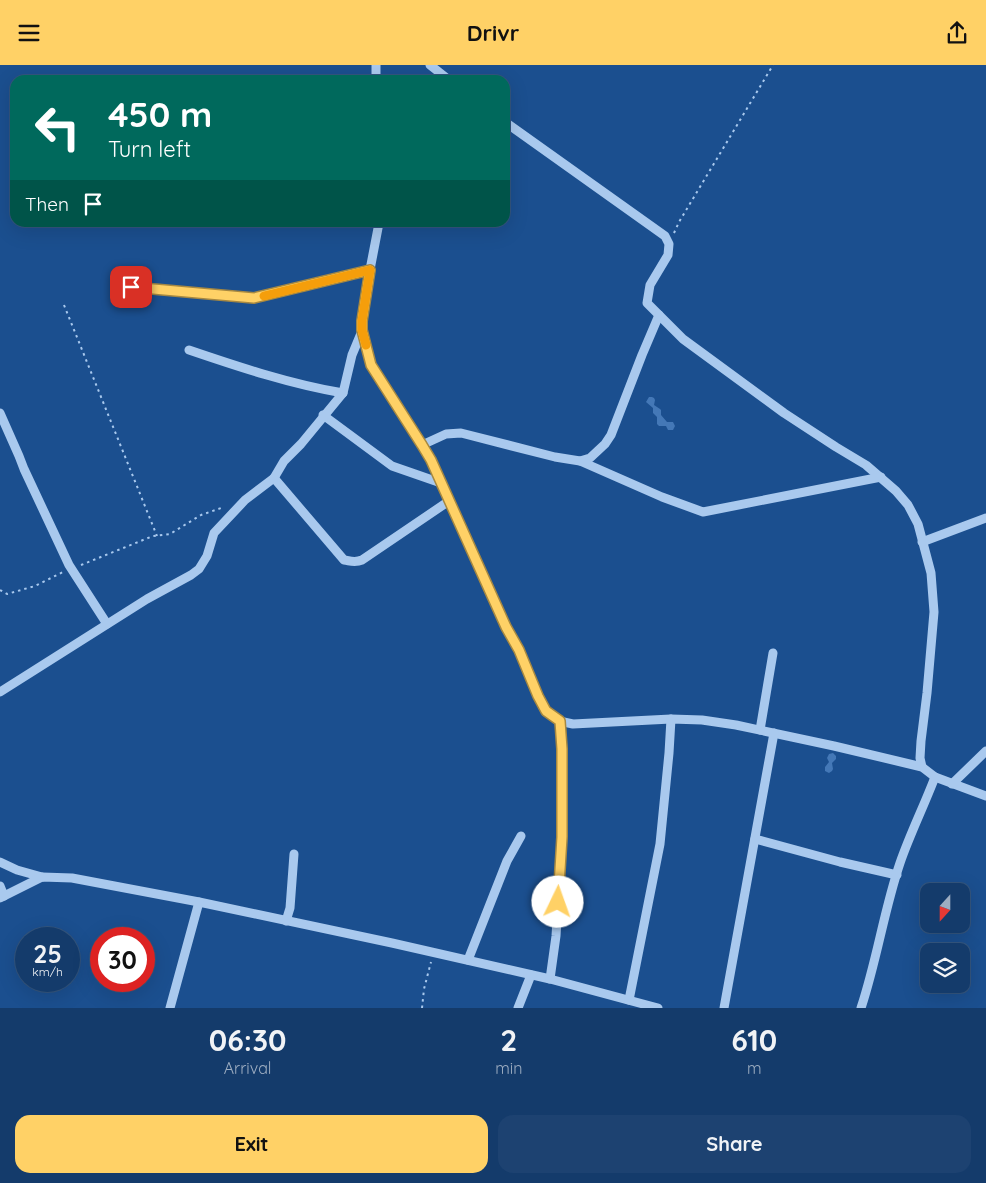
<!DOCTYPE html>
<style>
:root{--surface:#143b6b;--page:#1d4271;--text:#f1f3f6;--muted:#9dadc1;--line:#33557e;--accent:#ffd166}
body{margin:0;font-family:Quicksand,sans-serif;background:var(--page);color:var(--text);height:100vh;display:flex;flex-direction:column;font-size:19px;white-space:nowrap}
*{box-sizing:border-box;margin:0}
p{font-size:16px;color:var(--muted)}
.icon{flex:none;width:28px;height:28px;fill:none;stroke:currentColor;stroke-width:2;stroke-linecap:round;stroke-linejoin:round}
.map{position:relative;height:943px;overflow:hidden}
.details{display:flex;flex-direction:column;background:var(--surface);flex:1}
.details>*{flex:none}
.guide{position:absolute;left:10px;top:10px;width:500px;height:152px;border-radius:15px;box-shadow:0 5px 20px #0002,0 0 0 1px var(--line);background:#00695c;color:#fff;overflow:hidden}
.needle{width:32px;rotate:201deg}
.tools{position:absolute;left:920px;top:818px;display:grid;gap:10px}
.tools a{display:grid;place-items:center;width:50px;height:50px;border-radius:10px;background:var(--surface);box-shadow:0 5px 20px #0002,0 0 0 1px var(--line);font-size:25px}
.speed{position:absolute;left:15px;top:862px;display:flex;gap:10px;font-size:25px;font-weight:700;text-align:center}
.speed>*{display:grid;place-content:center;width:65px;height:65px;border-radius:50%;background:var(--surface);box-shadow:0 5px 20px #0002,0 0 0 1px var(--line);line-height:1}
.speed small{font-size:12px;font-weight:400}
.speed .limit{border:8px solid #d22;background:#fff;color:#111}
.pin{position:absolute;display:grid;place-items:center;width:42px;height:42px;color:#fff;margin:-21px;border-radius:10px;box-shadow:0 2px 8px #0006}
.me{position:absolute;width:55px;margin:-28px;rotate:3deg;stroke-linejoin:round;filter:drop-shadow(0 0 4px #0008)}
.turn{display:flex;align-items:center;gap:18px;height:105px;padding:0 15px;font-size:22px}
.turn .icon{width:65px;height:65px;stroke-width:2.5}
.turn b{display:block;font-size:35px;line-height:42px}
.then{display:flex;align-items:center;height:48px;padding:0 15px;background:#0003;gap:10px;font-size:19px}
.eta{display:flex;justify-content:space-evenly;align-items:center;height:85px;text-align:center}
.eta b{font-size:30px;font-weight:700;line-height:35px}
.cta{display:flex;gap:10px;margin-top:auto;padding:10px 15px}
.cta a{flex:1;height:58px;border-radius:15px;background:var(--accent);color:#111;font-size:20px;font-weight:700;line-height:58px;text-align:center}
.cta a+a{background:var(--page);color:var(--text)}
header{display:flex;justify-content:space-between;align-items:center;height:65px;padding:0 15px;background:var(--accent);color:#111;font-size:22px;font-weight:700}
.map>svg:first-child{display:block}
</style>
<header><svg class="icon" aria-label="menu" viewBox="0 0 24 24"><path d="M4 6h16M4 12h16M4 18h16"/></svg>Drivr<svg class="icon" aria-label="share" viewBox="0 0 24 24"><path d="M12 15V3M7 8l5-5 5 5M5 13v7h14v-7"/></svg></header>
<div class="map">
<svg width="986" height="943" viewBox="0 0 986 943">
<rect width="100%" height="100%" fill="#1b4f8f"/>
<!-- building -->
<g fill="#4478b7">
<polygon points="649,332 652,332 654,333 655,335 654,340 660,344 661,345 661,350 667,357 673,357 675,361 673,365 668,365 666,361 659,361 657,359 657,352 653,348 653,343 646,337"/>
<polygon points="833,688 836,691 836,694 832,698 833,704 832,706 829,708 825,706 825,702 829,697 827,693 829,689"/>
</g>
<g fill="none" stroke-linecap="round" stroke-linejoin="round">
<!-- path -->
<g stroke="#a9c9ee" stroke-width="2" stroke-dasharray="2.5 4" stroke-linecap="butt">
<polyline points="674,168 679,157 773,0"/>
<polyline points="64,240 157,471"/>
<polyline points="81,500 153,471 170,469 201,450 224,442"/>
<polyline points="0,525 7,529 35,521 63,507"/>
<polyline points="422,943 424,924 431,897"/>
</g>
<!-- minor -->
<g stroke="#a9c9ee" stroke-width="9">
<polyline points="376,0 376,15"/>
<polyline points="430,0 449,15"/>
<polyline points="505,57 665,171 669,179 668,190 650,220 647,238 683,274 784,348 836,382 866,400 896,426 908,440 918,459 931,508 934,547 927,628 921,676 920,693 922,702"/>
<polyline points="379,158 368,215 362,256 362,265 371,300 422,380 431,395 506,562 519,585 538,631 546,647 559,656 573,659 671,654 702,655 736,660 834,681 922,702 935,712 986,731"/>
<polyline points="131,222 254,233 370,205"/>
<path d="M189,285C239,302 290,319 343,328"/>
<polyline points="0,348 19,391 24,404 69,500 107,559"/>
<polyline points="323,350 392,401 441,418"/>
<polyline points="422,380 446,369 461,368 555,392 580,396 590,393 605,379 611,370 642,290 659,250"/>
<polyline points="580,396 662,432 703,447 881,412"/>
<path d="M274,413L344,495C351,496 355,498 362,495L449,436"/>
<polyline points="922,477 986,453"/>
<polyline points="0,627 147,534 191,510 199,504 207,491 214,468 245,435 274,413 284,396 301,379 343,328 352,290 362,266"/>
<polyline points="760,665 773,588"/>
<polyline points="952,719 986,686"/>
<polyline points="755,774 840,797 897,810"/>
<polyline points="0,797 17,805 42,812"/>
<polyline points="0,821 4,831"/>
<polyline points="0,833 42,812 72,813 199,837 392,878 550,914 658,943"/>
<polyline points="286,856 290,843 294,789"/>
<polyline points="468,895 507,796 521,771"/>
<polyline points="550,914 556,871 562,772 562,684 559,656"/>
<polyline points="629,935 660,779 669,688 671,654"/>
<polyline points="170,943 199,837"/>
<polyline points="518,943 531,910"/>
<polyline points="724,943 774,668"/>
<path d="M861,943C877,895 884,845 900,798C910,769 924,741 935,712"/>
</g>
</g>
<g fill="none" stroke-linecap="round" stroke-linejoin="round">
<defs>
<polyline id="route" points="131,222 254,233 370,205 362,256 362,265 371,300 422,380 431,395 506,562 519,585 538,631 546,646 560,656 562,684 562,772 558,837"/>
</defs>
<!-- route casing -->
<use href="#route" stroke="#a68842" stroke-width="12"/>
<!-- route -->
<use href="#route" stroke="#ffd166" stroke-width="9"/>
<!-- slow -->
<polyline stroke="#f59e0b" stroke-width="9" points="264,231 370,205 362,256 362,265 366,280"/>
</g>
</svg>
<div class="tools">
<a><svg class="needle" viewBox="-14 -14 28 28"><path d="M0-13l5 13h-10z" fill="#e53935"/><path d="M0 13l5-13h-10z" fill="#9dadc1"/></svg></a>
<a><svg class="icon" aria-label="layers" viewBox="0 0 24 24"><path d="M12 4l9 5-9 5-9-5zM3 14l9 5 9-5"/></svg></a>
</div>
<div class="speed"><div>25<small>km/h</small></div><div class="limit">30</div></div>
<div class="pin" style="left:131px;top:222px;background:#d93025"><svg class="icon" aria-label="arrive" viewBox="0 0 24 24"><path d="M6 21V4h12l-3 4 3 4H6"/></svg></div>
<svg class="me" style="left:558px;top:837px" viewBox="-20 -20 40 40"><circle r="19" fill="#fff"/><path d="M0-13L10 11 0 6-10 11z" fill="#ffd166"/></svg>
<div class="guide">
<div class="turn"><svg class="icon" aria-label="left" viewBox="0 0 24 24"><path d="M17 20v-9H6M10 6l-5 5 5 5"/></svg><div><b>450 m</b>Turn left</div></div>
<div class="then">Then<svg class="icon" aria-label="arrive" viewBox="0 0 24 24"><path d="M6 21V4h12l-3 4 3 4H6"/></svg></div>
</div>
</div>
<section class="details">
<div class="eta">
<div><b>06:30</b><p>Arrival</p></div>
<div><b>2</b><p>min</p></div>
<div><b>610</b><p>m</p></div>
</div>
<div class="cta"><a>Exit</a><a>Share</a></div>
</section>
